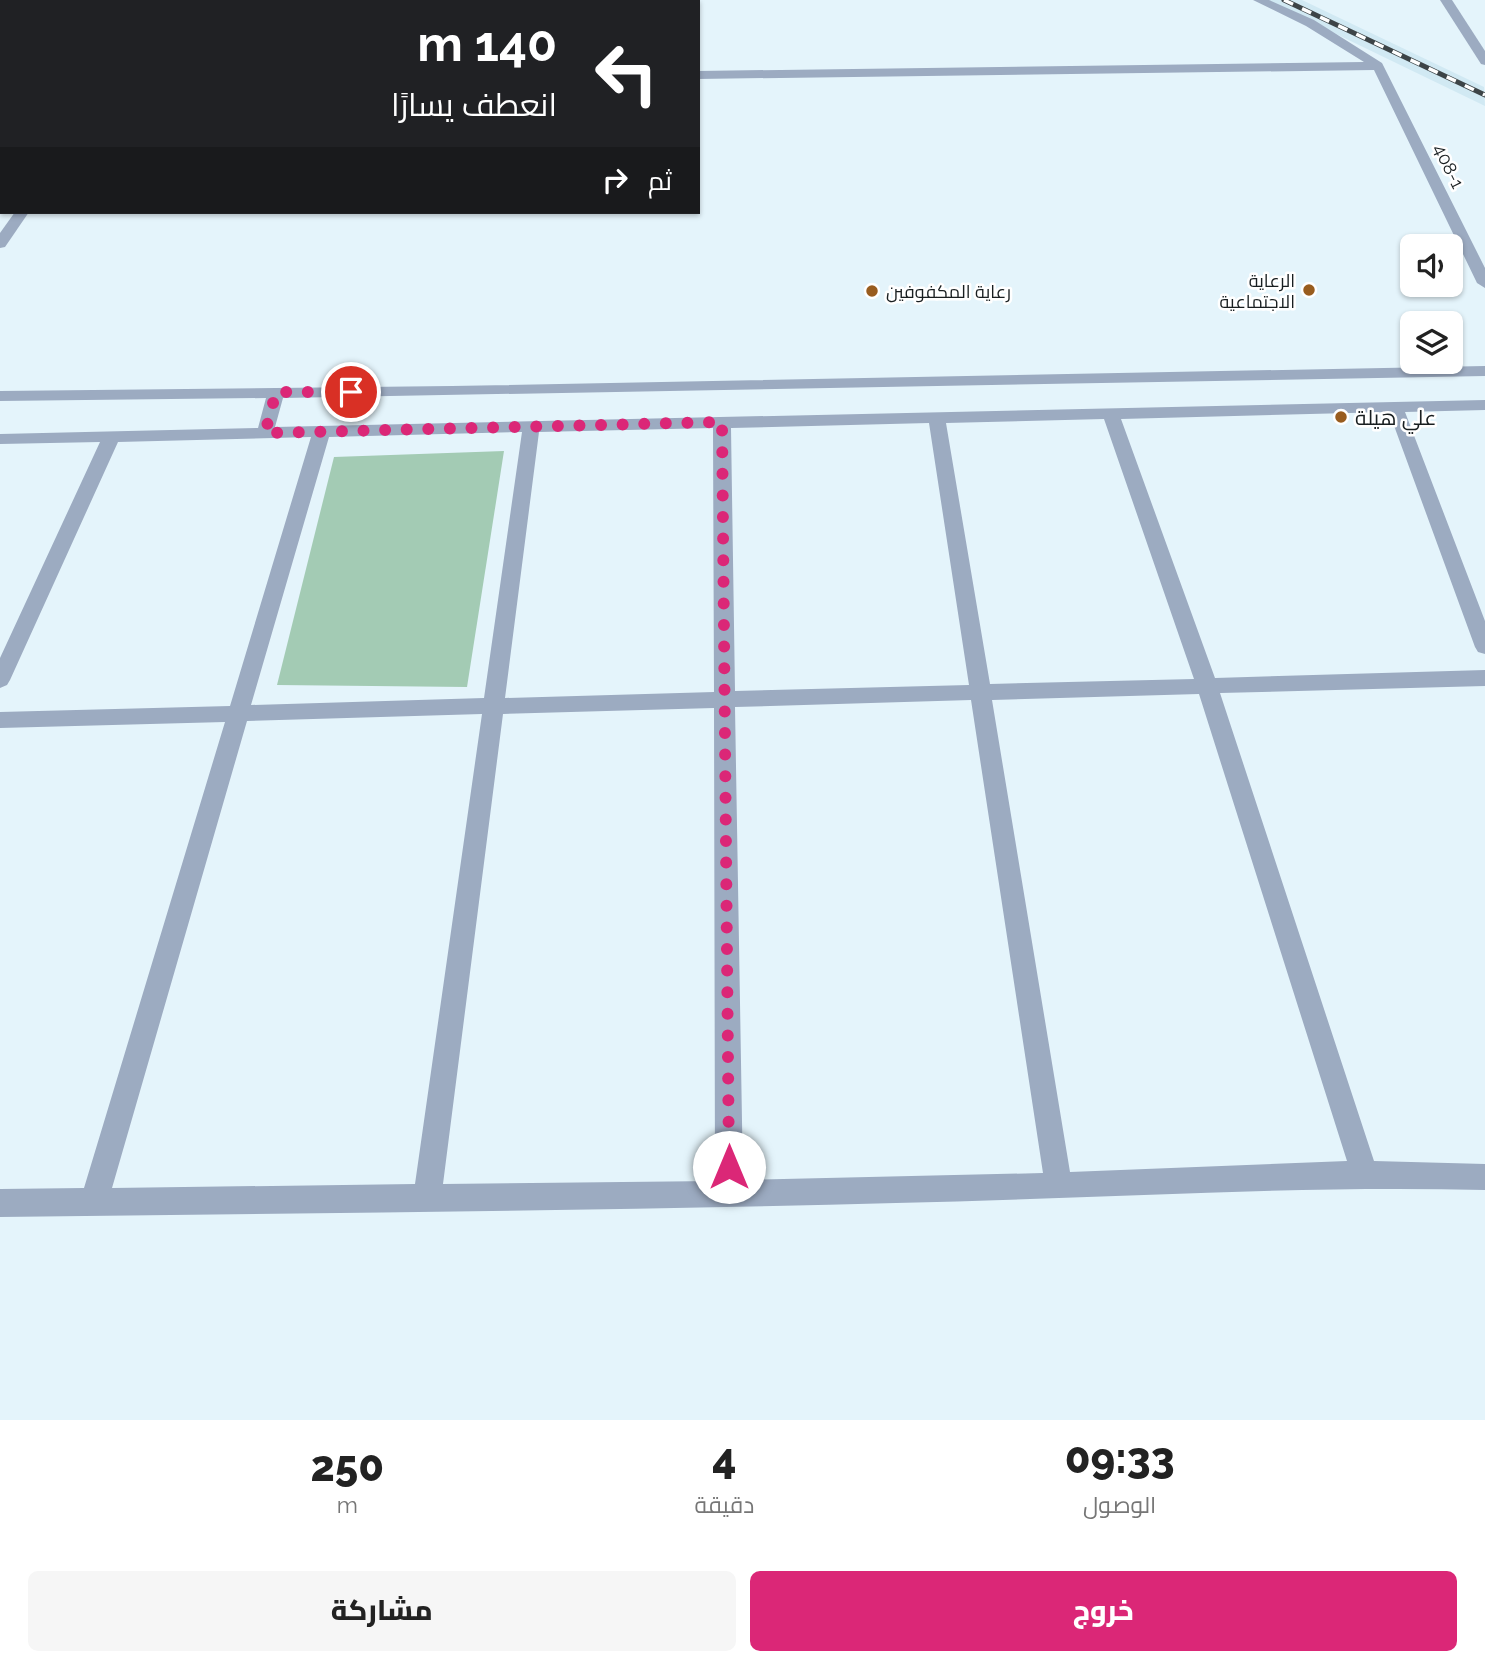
<!DOCTYPE html>
<html lang="ar">
<meta charset="utf-8">
<style>
:root{--surface:#fff;--page:#f6f6f6;--text:#222;--muted:#767676;--accent:#db2777}
body{margin:0;font-family:Raleway,Cairo,sans-serif;background:var(--page);color:var(--text);direction:rtl;height:100vh;display:flex;flex-direction:column;font-size:26px;white-space:nowrap}
*{box-sizing:border-box;margin:0}
p{font-size:23px;color:var(--muted)}
.icon{flex:none;width:38px;height:38px;fill:none;stroke:currentColor;stroke-width:2;stroke-linecap:round;stroke-linejoin:round}
.map{position:relative;height:1420px;overflow:hidden;direction:ltr}
.drawer{display:flex;flex-direction:column;background:var(--surface);flex:1}
.drawer>*{flex:none}
.hud{position:absolute;left:0px;top:0px;width:700px;height:214px;box-shadow:0 2px 5px #0004;direction:rtl;background:#202124;color:#fff;overflow:hidden}
.controls{position:absolute;left:1400px;top:234px;display:grid;gap:14px}
.controls a{display:grid;place-items:center;width:63px;height:63px;border-radius:10px;background:var(--surface);box-shadow:0 2px 5px #0004;font-size:35px}
.pin{position:absolute;display:grid;place-items:center;width:60px;height:60px;color:#fff;margin:-30px;border:4px solid #fff;border-radius:50%;box-shadow:0 2px 7px #0007}
.me{position:absolute;width:77px;margin:-38px;rotate:0deg;stroke-linejoin:round;filter:drop-shadow(0 0 5px #0008)}
.turn{display:flex;align-items:center;gap:24px;height:147px;padding:0 28px;font-size:32px}
.turn .icon{width:91px;height:91px;stroke-width:2.5}
.turn b{display:block;font-size:49px;line-height:60px}
.then{display:flex;align-items:center;height:66px;padding:0 28px;background:#0003;gap:14px;font-size:26px}
.eta{display:flex;justify-content:space-evenly;align-items:center;height:119px;text-align:center}
.eta b{font-size:42px;font-weight:800;line-height:49px}
.action{display:flex;gap:14px;margin-top:auto;padding:14px 28px}
.action a{flex:1;height:80px;border-radius:10px;background:var(--accent);color:#fff;font-size:28px;font-weight:800;line-height:80px;text-align:center}
.action a+a{background:var(--page);color:var(--text)}
.map>svg:first-child{display:block}
</style>
<div class="map">
<svg width="1485" height="1420" viewBox="0 0 1485 1420">
<rect width="100%" height="100%" fill="#e4f4fb"/>
<!-- built -->
<polygon fill="#d1e9f3" points="1266,0 1302,0 1484,87 1485,106"/>
<!-- green -->
<polygon fill="#a3cbb4" points="504,451 467,687 277,685 334,457"/>
<g fill="none" stroke-linecap="round" stroke-linejoin="round">
<!-- minor -->
<g fill="#9cabc1" fill-rule="evenodd">
<polygon points="138,0 150,0 136,2"/>
<rect x="301" y="0" width="12" height="2"/>
<polygon points="477,0 489,0 476,2"/>
<rect x="659" y="0" width="12" height="2"/>
<polygon points="1253,0 1269,0 1314,20 1382,63 1485,268 1485,288 1477,283 1374,70 698,79 698,71 1364,62 1306,26"/>
<polygon points="1440,0 1452,0 1485,51 1485,65 1481,64"/>
<rect x="0" y="79" width="2" height="8"/>
<polygon points="15,212 29,212 5,247 0,248 0,233"/>
<path d="M1485,366V376L283,398L275,427L1485,400V410L1405,412L1485,621V654L1478,652L1475,647L1389,412L1121,419L1215,678L1485,670V686L1220,693L1374,1161L1485,1164V1190C1289,1185 1092,1199 896,1203C597,1211 299,1213 0,1217V1189L84,1188L225,722L0,728V712L230,706L311,437L118,442L10,680L7,685L0,688V658L100,442L0,444V434L258,428L266,398L0,401V391L452,386ZM1104,419L1194,679L990,684L946,423ZM929,423L969,685L735,691L731,428ZM713,428L714,692L505,698L539,432ZM522,432L484,698L251,705L329,437ZM1199,694L1347,1161L1070,1172L992,700ZM971,700L1043,1173L743,1180L735,707ZM714,708L715,1181L443,1184L503,714ZM482,714L415,1184L112,1188L247,721Z"/>
</g>
<defs>
<polyline id="rail" points="1284,0 1485,95"/>
</defs>
<!-- rail casing -->
<use href="#rail" stroke="#3d4447" stroke-width="5"/>
<!-- rail -->
<use href="#rail" stroke="#fff" stroke-width="3.5" stroke-dasharray="10" stroke-linecap="butt"/>
</g>
<g fill="none" stroke-linecap="round" stroke-linejoin="round">
<!-- route -->
<polyline stroke="#db2777" stroke-width="12" stroke-dasharray="0 21.6" points="351,392 276,392 265,433 722,422 729,1167"/>
</g>
<!-- markers -->
<g fill="#985c1e" stroke="#fff" stroke-width="2.5">
<circle cx="1309" cy="290" r="7"/>
<circle cx="872" cy="291" r="7"/>
<circle cx="1341" cy="417" r="7"/>
</g>
<g text-anchor="middle" dominant-baseline="central" stroke-width="5" stroke-linejoin="round" paint-order="stroke">
<!-- far-street labels -->
<g font-size="18" fill="#181e20" stroke="#fff">
<text transform="translate(1449 166) rotate(64)">408-1</text>
</g>
<!-- far-poi labels -->
<g font-size="18" fill="#181e20" stroke="#fff" text-anchor="end">
<text x="1295" y="280">الرعاية<tspan x="1295" dy="21">الاجتماعية</tspan></text>
<text x="886" y="291" text-anchor="start">رعاية المكفوفين</text>
</g>
<!-- poi labels -->
<g font-size="21" fill="#181e20" stroke="#fff" text-anchor="start">
<text x="1355" y="417">علي هيلة</text>
</g>
</g>
</svg>
<div class="controls">
<a><svg class="icon" aria-label="sound" viewBox="0 0 24 24"><path d="M4 9h4l5-4v14l-5-4H4zM17 9q2 3 0 6"/></svg></a>
<a><svg class="icon" aria-label="layers" viewBox="0 0 24 24"><path d="M12 4l9 5-9 5-9-5zM3 14l9 5 9-5"/></svg></a>
</div>
<div class="pin" style="left:351px;top:392px;background:#d93025"><svg class="icon" aria-label="arrive" viewBox="0 0 24 24"><path d="M6 21V4h12l-3 4 3 4H6"/></svg></div>
<svg class="me" style="left:729px;top:1167px" viewBox="-20 -20 40 40"><circle r="19" fill="#fff"/><path d="M0-13L10 11 0 6-10 11z" fill="#db2777"/></svg>
<div class="hud">
<div class="turn"><svg class="icon" aria-label="left" viewBox="0 0 24 24"><path d="M17 20v-9H6M10 6l-5 5 5 5"/></svg><div><b>140 m</b>انعطف يسارًا</div></div>
<div class="then">ثم<svg class="icon" aria-label="right" viewBox="0 0 24 24"><path d="M7 20v-9h11M14 6l5 5-5 5"/></svg></div>
</div>
</div>
<section class="drawer">
<div class="eta">
<div><b>09:33</b><p>الوصول</p></div>
<div><b>4</b><p>دقيقة</p></div>
<div><b>250</b><p>m</p></div>
</div>
<div class="action"><a>خروج</a><a>مشاركة</a></div>
</section>
